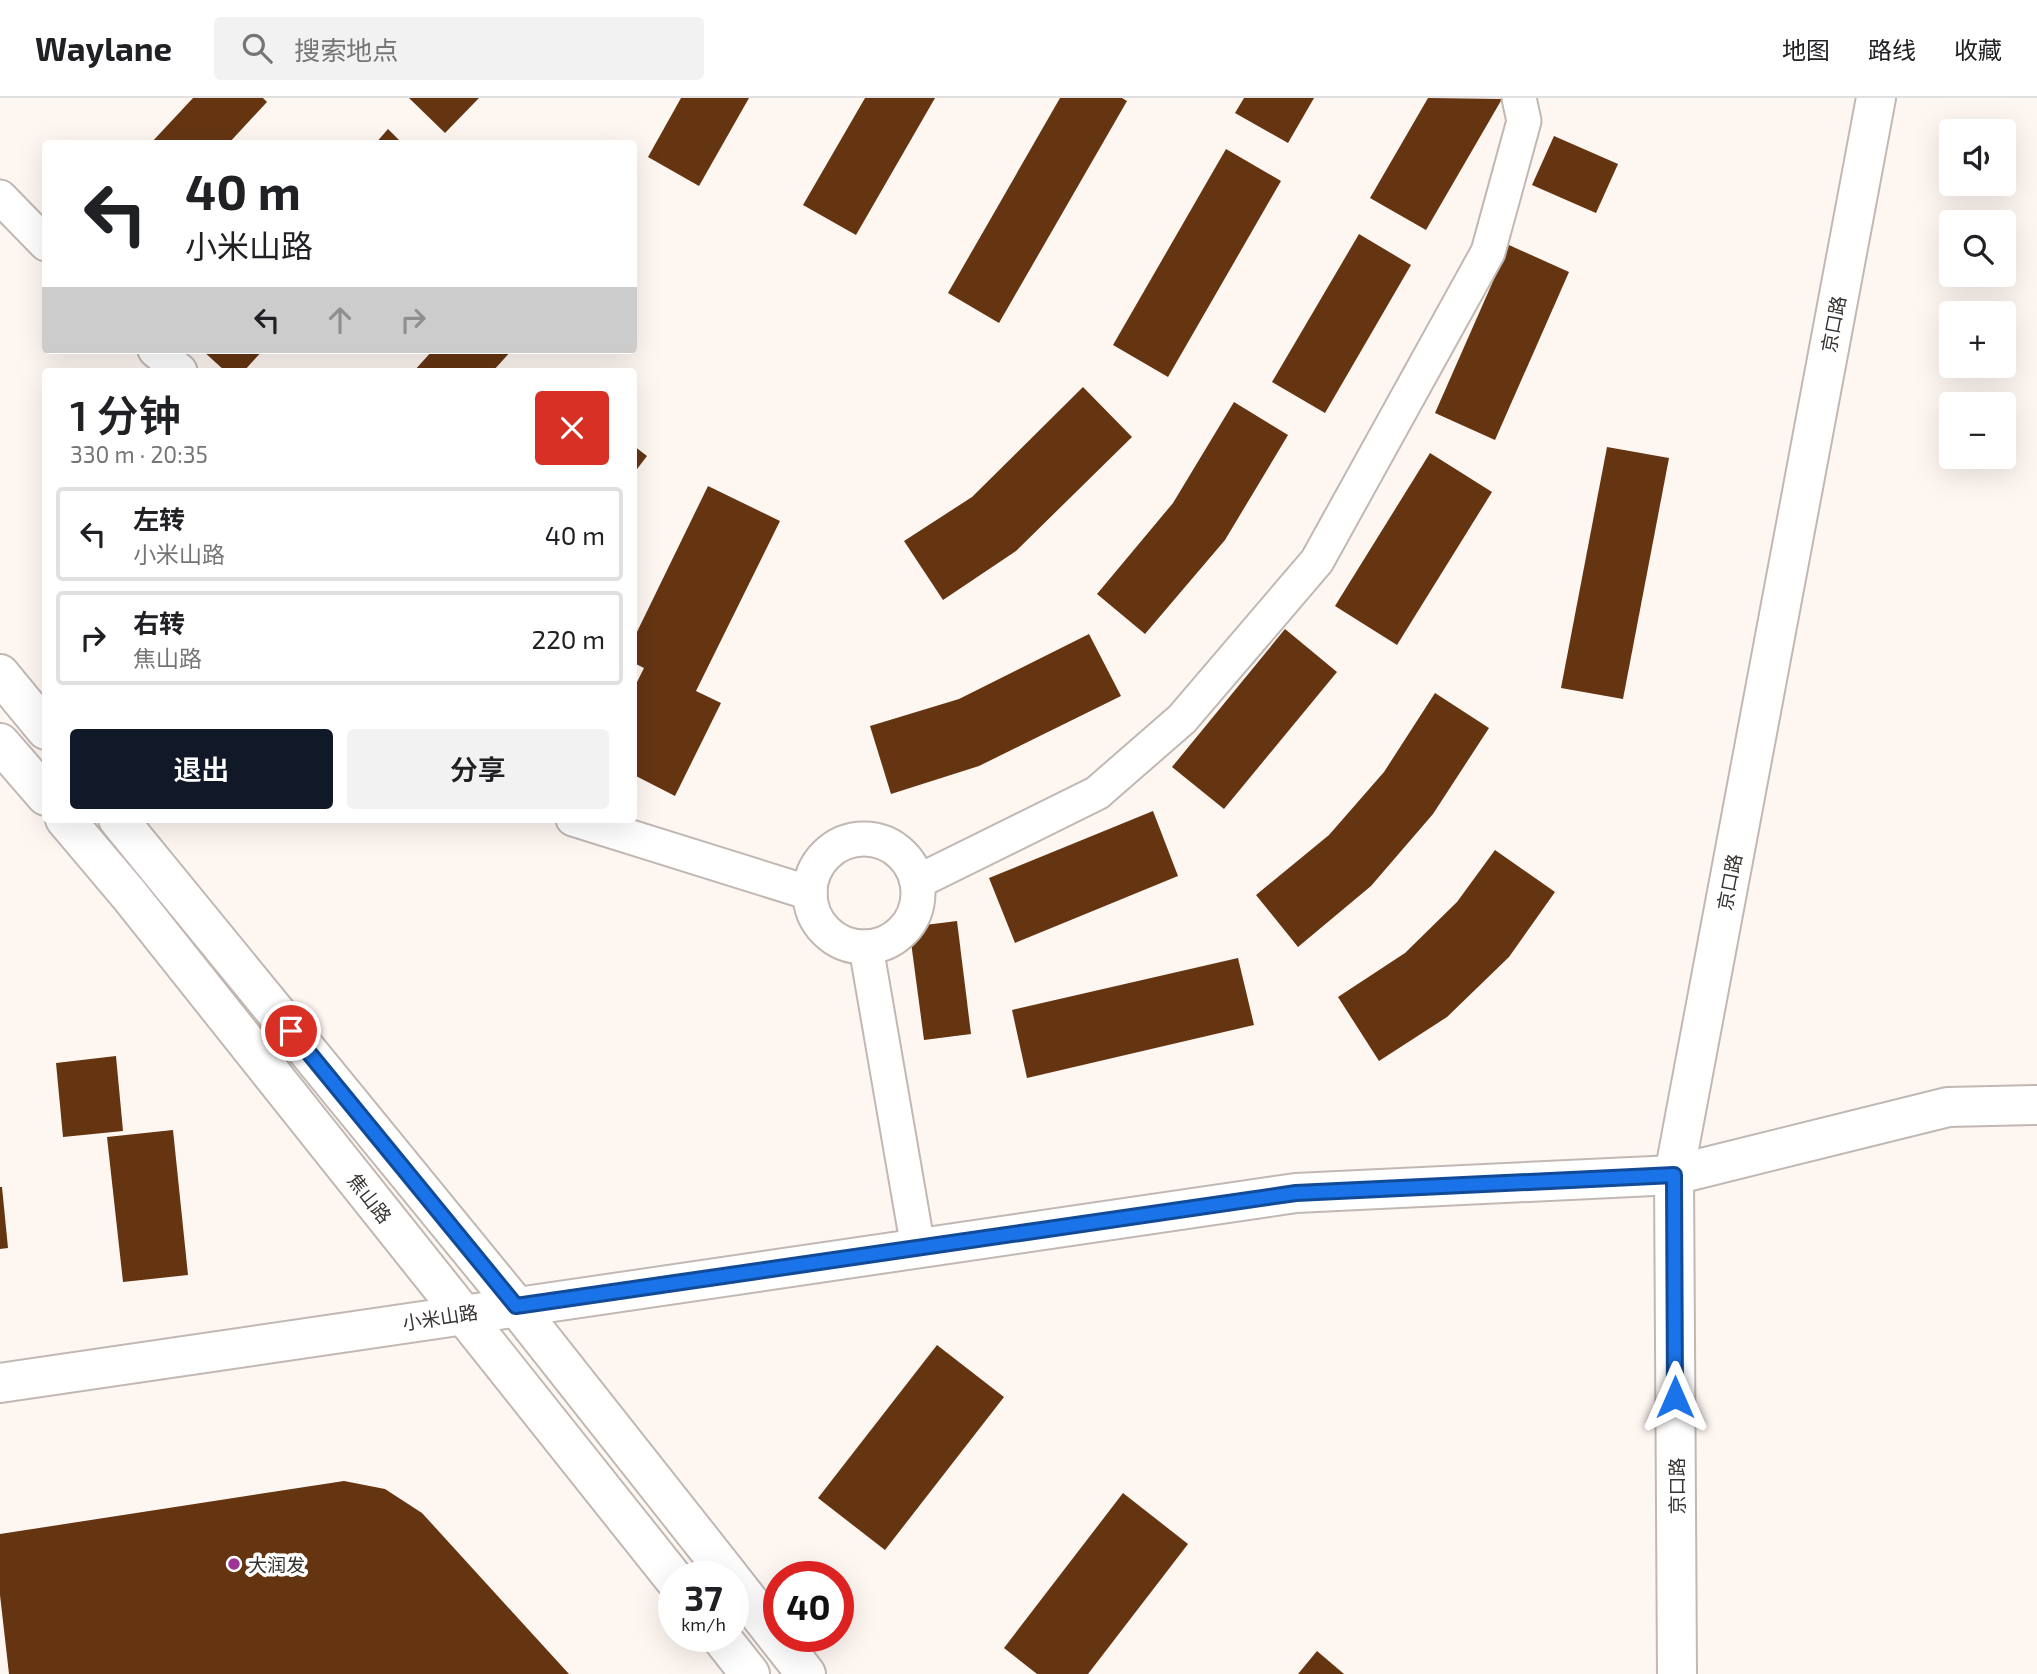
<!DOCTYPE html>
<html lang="zh">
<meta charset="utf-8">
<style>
:root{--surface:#fff;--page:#f2f2f2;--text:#202124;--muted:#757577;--line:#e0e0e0;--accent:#111827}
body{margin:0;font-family:"Exo 2","Noto Sans SC",sans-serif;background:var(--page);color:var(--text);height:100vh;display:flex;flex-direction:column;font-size:26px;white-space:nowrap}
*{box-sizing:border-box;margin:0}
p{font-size:23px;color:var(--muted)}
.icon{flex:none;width:38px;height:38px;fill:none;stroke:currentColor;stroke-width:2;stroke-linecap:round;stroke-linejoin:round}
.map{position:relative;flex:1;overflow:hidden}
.details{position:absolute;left:42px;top:270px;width:595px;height:455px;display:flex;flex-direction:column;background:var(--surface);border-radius:7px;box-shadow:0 7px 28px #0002}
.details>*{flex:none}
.hud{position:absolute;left:42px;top:42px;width:595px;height:214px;border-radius:7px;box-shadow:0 7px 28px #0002;background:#fff;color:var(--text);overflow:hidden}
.tools{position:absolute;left:1939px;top:21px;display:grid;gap:14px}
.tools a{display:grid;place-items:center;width:77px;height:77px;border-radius:7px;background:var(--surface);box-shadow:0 7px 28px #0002;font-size:35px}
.speed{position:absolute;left:658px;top:1463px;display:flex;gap:14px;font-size:35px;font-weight:700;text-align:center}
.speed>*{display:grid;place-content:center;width:91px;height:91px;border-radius:50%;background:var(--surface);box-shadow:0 7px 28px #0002;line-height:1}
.speed small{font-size:18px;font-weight:400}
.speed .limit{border:10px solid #d22;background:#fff;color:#111}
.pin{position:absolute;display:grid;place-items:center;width:60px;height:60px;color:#fff;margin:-30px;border:4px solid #fff;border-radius:50%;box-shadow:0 2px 7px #0007}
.me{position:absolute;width:77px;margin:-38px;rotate:0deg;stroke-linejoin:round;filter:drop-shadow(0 0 5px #0008)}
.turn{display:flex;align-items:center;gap:24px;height:147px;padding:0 28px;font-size:32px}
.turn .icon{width:91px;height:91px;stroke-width:2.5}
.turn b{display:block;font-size:49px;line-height:60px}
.lanes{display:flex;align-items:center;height:66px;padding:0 28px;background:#0003;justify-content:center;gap:35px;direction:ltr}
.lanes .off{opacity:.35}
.round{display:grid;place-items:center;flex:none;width:74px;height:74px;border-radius:7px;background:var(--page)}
.overview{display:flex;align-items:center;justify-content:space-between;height:119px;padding:0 28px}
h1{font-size:42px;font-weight:600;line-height:52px}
.cta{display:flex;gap:14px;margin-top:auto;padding:14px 28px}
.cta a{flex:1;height:80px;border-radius:7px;background:var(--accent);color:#fff;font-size:28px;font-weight:600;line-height:80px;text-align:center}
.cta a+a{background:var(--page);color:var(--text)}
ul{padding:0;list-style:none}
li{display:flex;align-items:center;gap:21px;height:94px;margin:0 14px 10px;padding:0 14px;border:4px solid var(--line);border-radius:7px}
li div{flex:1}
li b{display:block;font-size:26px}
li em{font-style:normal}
header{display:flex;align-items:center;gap:42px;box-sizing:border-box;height:98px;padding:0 35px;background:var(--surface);border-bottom:2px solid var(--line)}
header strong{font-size:33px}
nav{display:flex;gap:38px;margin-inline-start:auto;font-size:24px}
.search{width:490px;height:63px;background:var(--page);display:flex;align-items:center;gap:18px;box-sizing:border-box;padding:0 24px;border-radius:7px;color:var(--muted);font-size:26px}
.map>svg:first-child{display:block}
</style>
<header>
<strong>Waylane</strong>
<div class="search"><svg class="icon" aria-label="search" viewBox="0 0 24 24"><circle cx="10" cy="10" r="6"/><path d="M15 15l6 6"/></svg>搜索地点</div>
<nav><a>地图</a><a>路线</a><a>收藏</a></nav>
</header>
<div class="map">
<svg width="2037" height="1576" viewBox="0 0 2037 1576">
<rect width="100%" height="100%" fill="#fef6f1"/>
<!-- building -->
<g fill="#653512">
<polygon points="193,0 263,0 267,4 228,46 150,46"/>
<polygon points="409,0 479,0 445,35"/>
<polygon points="681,0 749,0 699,88 648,59"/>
<polygon points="865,0 935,0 856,137 803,107"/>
<polygon points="1060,0 1122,0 1127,3 999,225 948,195"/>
<polygon points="1244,0 1314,0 1288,45 1235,15"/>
<polygon points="1428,0 1502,1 1426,132 1370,100"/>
<polygon points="388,31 403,46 375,46"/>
<polygon points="1554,38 1618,66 1596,115 1532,87"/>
<polygon points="1226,51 1281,83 1168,279 1113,247"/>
<polygon points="1359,136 1411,167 1325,315 1272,284"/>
<polygon points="1509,147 1569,174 1495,342 1435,315"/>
<polygon points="202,252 263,252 244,273 225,273"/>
<polygon points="433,252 512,252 493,273 414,273"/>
<polygon points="1083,289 1132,339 1016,453 943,502 904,443 972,399"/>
<polygon points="1234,304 1288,337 1225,442 1145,536 1097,496 1173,405"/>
<polygon points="634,348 647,358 634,375"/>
<polygon points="1607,349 1669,360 1623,601 1561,590"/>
<polygon points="1430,355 1492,394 1397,547 1335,508"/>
<polygon points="708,388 780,423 696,593 721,605 675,698 634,677 634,590 644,570 634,565 634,540"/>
<polygon points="1285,531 1337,574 1224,711 1172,669"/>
<polygon points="1089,536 1121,598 979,668 891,696 870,628 959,601"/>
<polygon points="1435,595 1489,630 1433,716 1371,788 1298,849 1256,797 1329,737 1384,674"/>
<polygon points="1153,713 1178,778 1015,845 989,780"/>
<polygon points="1495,752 1555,794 1509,859 1447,919 1379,963 1338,899 1405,855 1457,804"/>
<polygon points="957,823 971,936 924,942 909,829"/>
<polygon points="1238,860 1254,927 1027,980 1012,912"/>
<polygon points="116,958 123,1033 63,1039 56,965"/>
<polygon points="173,1032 188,1177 123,1184 107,1039"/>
<polygon points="0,1089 2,1089 8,1150 0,1151"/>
<polygon points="937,1247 1004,1299 885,1452 818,1400"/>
<polygon points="344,1383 385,1391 422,1415 569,1576 9,1576 0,1497 0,1436"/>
<polygon points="1123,1395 1188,1446 1088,1576 1037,1576 1004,1550"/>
<polygon points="1317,1553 1344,1576 1298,1576"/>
</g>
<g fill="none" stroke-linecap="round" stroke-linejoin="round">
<defs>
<g id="minor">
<polyline points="0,99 46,146"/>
<polyline points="155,252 180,273"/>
<polyline points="573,721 810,795"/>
<circle cx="864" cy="795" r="54"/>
<polyline points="917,784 1097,695 1182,621 1317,463 1488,154 1524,23 1519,0"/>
<polyline points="866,849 918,1150"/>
</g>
<g id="tertiary">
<polyline points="0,1285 1296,1095 1674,1077 1948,1009 2037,1007"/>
<polyline points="1677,1576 1674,1077 1876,0"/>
</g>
<g id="primary">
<polyline points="0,576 46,632"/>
<polyline points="0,645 46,698"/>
<polyline points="65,721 130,798 674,1481"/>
<polyline points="118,721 516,1208 730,1479"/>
<polyline points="733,1483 806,1576"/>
<polyline points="720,1538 750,1576"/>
</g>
</defs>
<!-- minor casing -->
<use href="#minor" stroke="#c2b8b3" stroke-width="37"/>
<!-- tertiary casing -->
<use href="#tertiary" stroke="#c2b8b3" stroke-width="42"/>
<!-- primary casing -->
<use href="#primary" stroke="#c2b8b3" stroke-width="42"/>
<!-- minor -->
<use href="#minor" stroke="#fff" stroke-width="33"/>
<!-- tertiary -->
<use href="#tertiary" stroke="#fff" stroke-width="38"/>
<!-- primary -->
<use href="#primary" stroke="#fff" stroke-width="38"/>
</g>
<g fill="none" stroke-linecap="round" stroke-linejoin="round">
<defs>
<polyline id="route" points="291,933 516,1208 1296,1095 1674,1077 1675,1299"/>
</defs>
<!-- route casing -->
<use href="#route" stroke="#114b97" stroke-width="18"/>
<!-- route -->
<use href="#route" stroke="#1a73e8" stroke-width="12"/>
</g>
<!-- markers -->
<circle fill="#9d3395" stroke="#fff" stroke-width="2.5" cx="234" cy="1466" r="7"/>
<g text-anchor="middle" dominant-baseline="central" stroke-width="7" stroke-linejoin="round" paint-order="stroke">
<!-- street labels -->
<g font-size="19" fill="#373331" stroke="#fff">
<text transform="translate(1833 226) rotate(-79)">京口路</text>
<text transform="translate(1729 784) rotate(-79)">京口路</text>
<text transform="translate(370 1100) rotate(52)">焦山路</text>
<text transform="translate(440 1219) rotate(-9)">小米山路</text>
<text transform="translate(1676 1388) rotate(-90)">京口路</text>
</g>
<!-- poi labels -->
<g font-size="19" fill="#373331" stroke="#fff" text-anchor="start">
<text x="248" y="1466">大润发</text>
</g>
</g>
</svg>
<div class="tools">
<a><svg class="icon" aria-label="sound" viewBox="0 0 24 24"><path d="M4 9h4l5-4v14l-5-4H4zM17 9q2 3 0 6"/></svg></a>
<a><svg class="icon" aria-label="search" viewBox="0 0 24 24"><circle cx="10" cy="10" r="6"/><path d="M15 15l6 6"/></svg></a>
<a>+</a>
<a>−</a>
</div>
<div class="speed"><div>37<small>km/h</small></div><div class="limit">40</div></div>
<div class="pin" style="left:291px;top:933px;background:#d93025"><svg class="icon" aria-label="arrive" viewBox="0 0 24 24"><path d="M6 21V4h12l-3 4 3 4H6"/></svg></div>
<svg class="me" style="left:1675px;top:1299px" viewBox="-20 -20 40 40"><path d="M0-17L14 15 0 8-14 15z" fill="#1a73e8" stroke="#fff" stroke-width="4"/></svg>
<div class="hud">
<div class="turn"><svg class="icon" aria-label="left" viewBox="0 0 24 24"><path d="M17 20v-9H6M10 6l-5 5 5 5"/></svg><div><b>40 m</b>小米山路</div></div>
<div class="lanes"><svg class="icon" aria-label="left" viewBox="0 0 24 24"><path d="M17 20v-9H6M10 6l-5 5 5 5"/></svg><svg class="icon off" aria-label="ahead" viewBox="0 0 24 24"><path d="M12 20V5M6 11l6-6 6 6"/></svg><svg class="icon off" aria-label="right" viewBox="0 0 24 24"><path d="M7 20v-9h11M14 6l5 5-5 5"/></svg></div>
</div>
<section class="details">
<div class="overview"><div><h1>1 分钟</h1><p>330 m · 20:35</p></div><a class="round" style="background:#d93025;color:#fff"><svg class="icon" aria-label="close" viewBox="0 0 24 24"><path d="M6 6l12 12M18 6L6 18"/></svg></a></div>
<ul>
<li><svg class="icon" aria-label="left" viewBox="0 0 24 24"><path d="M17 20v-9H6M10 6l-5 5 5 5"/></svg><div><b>左转</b><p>小米山路</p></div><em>40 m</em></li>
<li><svg class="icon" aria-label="right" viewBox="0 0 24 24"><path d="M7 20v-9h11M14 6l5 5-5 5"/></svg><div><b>右转</b><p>焦山路</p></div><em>220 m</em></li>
</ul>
<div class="cta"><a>退出</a><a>分享</a></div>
</section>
</div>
